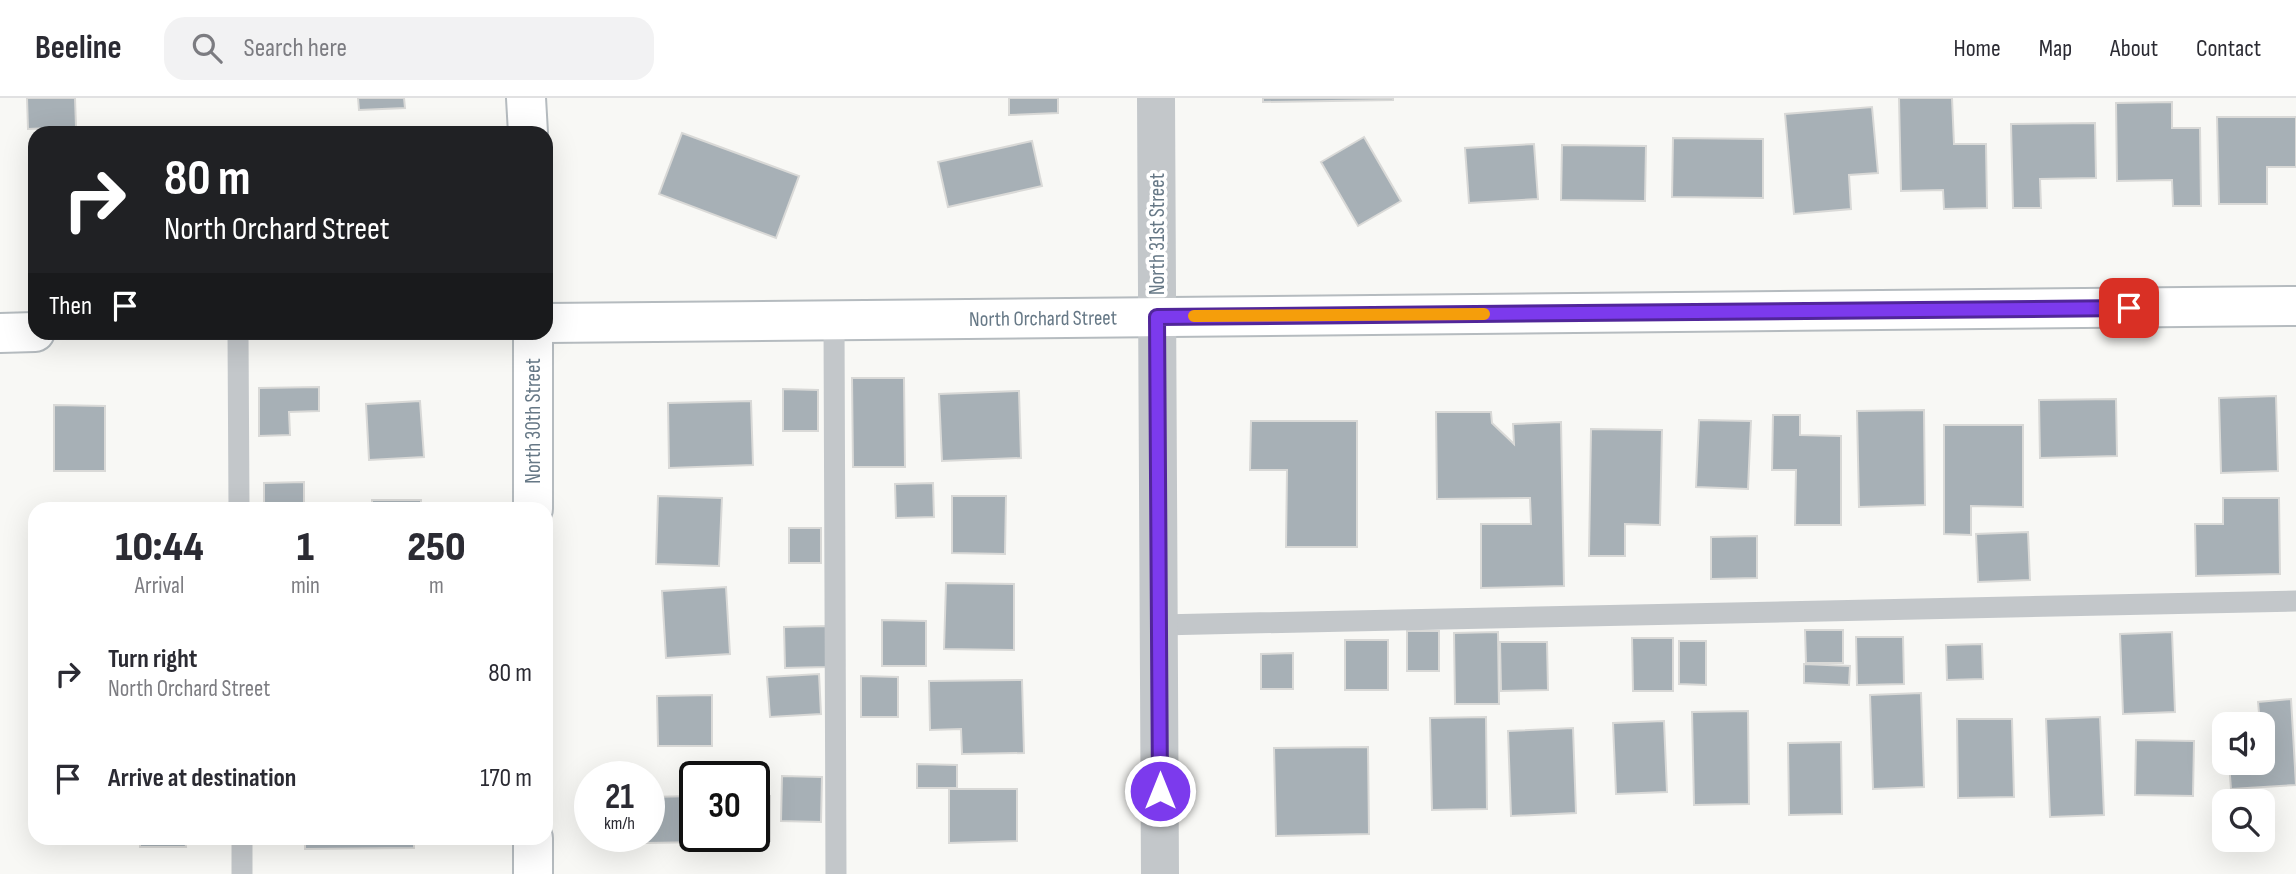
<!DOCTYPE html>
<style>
:root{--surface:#fff;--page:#f2f2f3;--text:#2b2b33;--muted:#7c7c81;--line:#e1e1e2}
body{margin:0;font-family:"Sofia Sans Condensed",sans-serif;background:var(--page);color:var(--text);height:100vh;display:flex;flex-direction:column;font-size:26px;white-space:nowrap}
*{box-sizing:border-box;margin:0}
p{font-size:23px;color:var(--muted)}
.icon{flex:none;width:38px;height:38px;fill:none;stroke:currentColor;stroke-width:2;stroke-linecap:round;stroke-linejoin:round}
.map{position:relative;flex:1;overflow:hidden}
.sheet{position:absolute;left:28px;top:404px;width:525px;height:343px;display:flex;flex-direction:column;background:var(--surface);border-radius:21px;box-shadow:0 7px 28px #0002}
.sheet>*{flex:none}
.banner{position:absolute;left:28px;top:28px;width:525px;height:214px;border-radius:21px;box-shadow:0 7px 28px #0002;background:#202124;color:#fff;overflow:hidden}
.fabs{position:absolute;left:2212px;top:614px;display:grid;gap:14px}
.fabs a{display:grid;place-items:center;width:63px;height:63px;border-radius:14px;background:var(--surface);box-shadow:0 7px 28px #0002;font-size:35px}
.speed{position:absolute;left:574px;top:663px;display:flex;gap:14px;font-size:35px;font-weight:700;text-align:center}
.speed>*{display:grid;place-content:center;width:91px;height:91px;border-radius:50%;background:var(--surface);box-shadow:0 7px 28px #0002;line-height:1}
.speed small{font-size:18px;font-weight:400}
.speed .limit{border:4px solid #111;border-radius:10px;background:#fff;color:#111}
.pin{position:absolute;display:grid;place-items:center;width:60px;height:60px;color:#fff;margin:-30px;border-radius:14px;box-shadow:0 4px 10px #0006}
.me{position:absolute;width:77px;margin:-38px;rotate:0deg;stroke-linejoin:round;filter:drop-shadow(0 0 5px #0008)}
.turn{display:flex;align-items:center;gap:24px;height:147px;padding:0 21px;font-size:32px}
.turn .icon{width:91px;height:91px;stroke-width:2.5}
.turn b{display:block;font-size:49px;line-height:60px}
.then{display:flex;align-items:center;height:66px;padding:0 21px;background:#0003;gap:14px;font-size:26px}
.eta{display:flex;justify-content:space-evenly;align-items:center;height:119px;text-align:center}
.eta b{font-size:42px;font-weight:800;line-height:49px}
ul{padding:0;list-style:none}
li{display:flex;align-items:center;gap:21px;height:105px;padding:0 21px}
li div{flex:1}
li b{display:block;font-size:26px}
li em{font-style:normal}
header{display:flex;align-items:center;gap:42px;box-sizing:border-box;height:98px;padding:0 35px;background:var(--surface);border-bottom:2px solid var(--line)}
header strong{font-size:33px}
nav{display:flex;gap:38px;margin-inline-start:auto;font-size:24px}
.search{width:490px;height:63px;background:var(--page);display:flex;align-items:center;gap:18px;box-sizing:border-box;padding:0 24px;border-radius:21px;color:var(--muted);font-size:26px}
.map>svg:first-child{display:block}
</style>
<header>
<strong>Beeline</strong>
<div class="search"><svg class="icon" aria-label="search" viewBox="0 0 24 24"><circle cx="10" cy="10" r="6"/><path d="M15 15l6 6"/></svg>Search here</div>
<nav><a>Home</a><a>Map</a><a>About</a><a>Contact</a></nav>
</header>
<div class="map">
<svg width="2296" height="776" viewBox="0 0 2296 776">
<rect width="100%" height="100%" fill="#f8f8f5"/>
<!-- building -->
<g fill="#a7b0b6" stroke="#d9d9d7" stroke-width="2">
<polygon points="27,0 75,0 76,29 28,31"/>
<polygon points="358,0 404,0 405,10 359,12"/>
<polygon points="1009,0 1058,0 1058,15 1009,17"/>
<polygon points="1263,0 1393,0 1393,2 1263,4"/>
<polygon points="1899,0 1952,0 1954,46 1986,46 1987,110 1944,111 1943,92 1901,93"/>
<polygon points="2172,4 2172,30 2200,30 2201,108 2173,108 2172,82 2117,83 2116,5"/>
<polygon points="1872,9 1878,75 1849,77 1851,111 1794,116 1785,16"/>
<polygon points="2217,19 2296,19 2296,69 2267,69 2267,106 2219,106"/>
<polygon points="2095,25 2096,80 2040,81 2041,110 2013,110 2011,26"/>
<polygon points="682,35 799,78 776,140 659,96"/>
<polygon points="1364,39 1401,103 1358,128 1321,64"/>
<polygon points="1673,40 1763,41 1763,100 1672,99"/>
<polygon points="1032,43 1042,88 948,109 938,64"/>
<polygon points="1534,46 1538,101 1469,105 1465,50"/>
<polygon points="1562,47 1646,48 1645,103 1561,102"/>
<polygon points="852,280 904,280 905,369 853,369"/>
<polygon points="319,289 319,313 289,314 290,337 259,338 259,290"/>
<polygon points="783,291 818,292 818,333 783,333"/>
<polygon points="1019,293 1021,360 942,363 939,296"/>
<polygon points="2276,298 2278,373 2221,375 2219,300"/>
<polygon points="2116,301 2117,358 2040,360 2039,302"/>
<polygon points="420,303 424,359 369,362 366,306"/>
<polygon points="751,303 753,367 669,370 668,305"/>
<polygon points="54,307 105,308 105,373 54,373"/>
<polygon points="1924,312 1925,407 1859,409 1857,313"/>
<polygon points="1436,314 1491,314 1492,325 1514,346 1513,326 1561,324 1564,488 1481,490 1481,426 1531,426 1530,400 1437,401"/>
<polygon points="1773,317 1800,317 1800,337 1841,338 1841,427 1795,427 1796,372 1772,372"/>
<polygon points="1699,322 1751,323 1748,391 1696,389"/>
<polygon points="1251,323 1357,323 1357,449 1286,449 1287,372 1250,372"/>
<polygon points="1944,327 2023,327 2023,409 1971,408 1971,437 1944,436"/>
<polygon points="1591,331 1662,332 1660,427 1625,426 1625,458 1589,458"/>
<polygon points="304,384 304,411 264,411 264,385"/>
<polygon points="933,385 934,419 896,420 895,386"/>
<polygon points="658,398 722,400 719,468 656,466"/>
<polygon points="952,398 1006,398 1005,456 952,455"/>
<polygon points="2223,400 2279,400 2280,476 2196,478 2195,426 2223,426"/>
<rect x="372" y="402" width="49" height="9"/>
<polygon points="129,405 129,411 50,411 50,406"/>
<rect x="789" y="430" width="32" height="35"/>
<polygon points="2028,434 2030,482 1978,484 1976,436"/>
<polygon points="1757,438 1757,480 1711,481 1711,439"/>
<polygon points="946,485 1014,486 1014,552 944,551"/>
<polygon points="726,489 730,556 666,560 662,493"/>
<polygon points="882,522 926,523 926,568 882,568"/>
<polygon points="826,528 826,569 785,570 784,529"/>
<polygon points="1805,532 1843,532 1843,565 1806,565"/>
<rect x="1407" y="533" width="32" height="40"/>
<polygon points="1498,534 1499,606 1455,606 1454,535"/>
<polygon points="2172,534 2175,614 2123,616 2120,536"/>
<polygon points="1856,539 1903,539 1904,586 1857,587"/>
<polygon points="1632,540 1673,540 1673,593 1633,593"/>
<rect x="1345" y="542" width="43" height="50"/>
<polygon points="1679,543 1706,543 1706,587 1679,586"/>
<polygon points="1500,544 1547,544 1548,592 1501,593"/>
<polygon points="1982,546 1983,581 1947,582 1946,547"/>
<polygon points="1293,555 1293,591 1261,591 1261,556"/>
<polygon points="1804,566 1850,568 1849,587 1804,585"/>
<polygon points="819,576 821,616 770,619 767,579"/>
<polygon points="861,578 898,579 898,619 861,619"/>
<polygon points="1022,582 1024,655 962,656 961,631 930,632 929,583"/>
<polygon points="1921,595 1924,689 1873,691 1870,597"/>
<polygon points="712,597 712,648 658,648 657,598"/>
<polygon points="2291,601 2296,687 2231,691 2229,665 2263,665 2263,626 2260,626 2258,604"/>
<polygon points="1748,613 1749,706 1694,707 1692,614"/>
<polygon points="1486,619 1487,711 1432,712 1430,620"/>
<polygon points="2100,619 2104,717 2050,719 2046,621"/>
<polygon points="1957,621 2012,621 2014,699 1958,700"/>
<polygon points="1664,623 1667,694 1616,696 1613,625"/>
<polygon points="1573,630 1576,715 1511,718 1508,633"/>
<polygon points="2136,642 2194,643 2193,698 2135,697"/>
<polygon points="1841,644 1842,716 1789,717 1788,645"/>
<polygon points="1368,649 1369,736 1276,738 1274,650"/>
<polygon points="917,666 957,667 957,690 917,690"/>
<polygon points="782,678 822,679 821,724 781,723"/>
<polygon points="949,691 1017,691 1017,743 949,745"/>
<polygon points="695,698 695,738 754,738 754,698 770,698 770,743 646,745 645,738 649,738 649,699"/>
<polygon points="64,740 132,740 132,745 64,746"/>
<polygon points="140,740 185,740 186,749 140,749"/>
<polygon points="305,740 414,740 414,750 305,751"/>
</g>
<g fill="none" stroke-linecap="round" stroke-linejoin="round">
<defs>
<g id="secondary">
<polyline points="526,0 528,35"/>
<path id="s1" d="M546,225L2296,208"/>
<polyline points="0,235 35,234"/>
<polyline points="533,411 533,234"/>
<polyline points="533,776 533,740"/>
</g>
</defs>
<!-- secondary casing -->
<use href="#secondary" stroke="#b5bbbf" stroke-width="42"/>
<!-- lane -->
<g stroke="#c3c7ca" stroke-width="21">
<polyline points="834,223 836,776"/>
<polyline points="238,234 239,411"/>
<polyline points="1159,527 2296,503"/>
<polyline points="242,740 242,776"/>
</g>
<!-- street -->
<polyline stroke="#c3c7ca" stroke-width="38" points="1156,0 1160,776"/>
<!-- secondary -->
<use href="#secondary" stroke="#fff" stroke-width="38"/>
</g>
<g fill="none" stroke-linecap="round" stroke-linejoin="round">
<defs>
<polyline id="route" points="1160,693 1157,219 2129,210"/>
</defs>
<!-- route casing -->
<use href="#route" stroke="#51269a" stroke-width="18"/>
<!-- route -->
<use href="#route" stroke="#7c3aed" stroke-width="12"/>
<!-- slow -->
<polyline stroke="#f59e0b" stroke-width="12" points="1194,218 1484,216"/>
</g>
<g text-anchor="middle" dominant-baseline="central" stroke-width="7" stroke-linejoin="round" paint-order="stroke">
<!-- street labels -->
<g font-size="21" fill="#667886" stroke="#fff">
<text transform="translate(1157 136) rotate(-90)">North 31st Street</text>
<text stroke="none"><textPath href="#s1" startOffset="497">North Orchard Street</textPath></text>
<text transform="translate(533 323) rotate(-90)">North 30th Street</text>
</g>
</g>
</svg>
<div class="fabs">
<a><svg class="icon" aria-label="sound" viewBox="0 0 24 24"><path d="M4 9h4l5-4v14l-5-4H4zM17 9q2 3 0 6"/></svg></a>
<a><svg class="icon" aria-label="search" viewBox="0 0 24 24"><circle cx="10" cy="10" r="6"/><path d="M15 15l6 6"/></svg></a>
</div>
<div class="speed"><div>21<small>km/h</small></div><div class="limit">30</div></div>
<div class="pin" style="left:2129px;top:210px;background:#d93025"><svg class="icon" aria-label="arrive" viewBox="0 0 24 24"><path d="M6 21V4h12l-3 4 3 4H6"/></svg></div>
<svg class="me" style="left:1160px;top:693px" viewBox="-20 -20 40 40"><circle r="17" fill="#7c3aed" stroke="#fff" stroke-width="3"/><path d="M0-11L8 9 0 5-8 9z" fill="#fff"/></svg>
<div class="banner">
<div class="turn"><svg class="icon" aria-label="right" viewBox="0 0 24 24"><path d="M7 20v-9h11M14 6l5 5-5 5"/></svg><div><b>80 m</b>North Orchard Street</div></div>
<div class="then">Then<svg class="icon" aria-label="arrive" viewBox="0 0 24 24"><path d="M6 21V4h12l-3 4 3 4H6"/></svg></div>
</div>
<section class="sheet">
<div class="eta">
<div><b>10:44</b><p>Arrival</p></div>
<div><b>1</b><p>min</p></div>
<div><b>250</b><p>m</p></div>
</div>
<ul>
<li><svg class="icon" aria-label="right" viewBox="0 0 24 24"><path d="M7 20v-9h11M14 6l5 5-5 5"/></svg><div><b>Turn right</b><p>North Orchard Street</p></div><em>80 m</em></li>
<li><svg class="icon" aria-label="arrive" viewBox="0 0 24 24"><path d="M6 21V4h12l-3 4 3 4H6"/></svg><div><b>Arrive at destination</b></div><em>170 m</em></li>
</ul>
</section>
</div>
